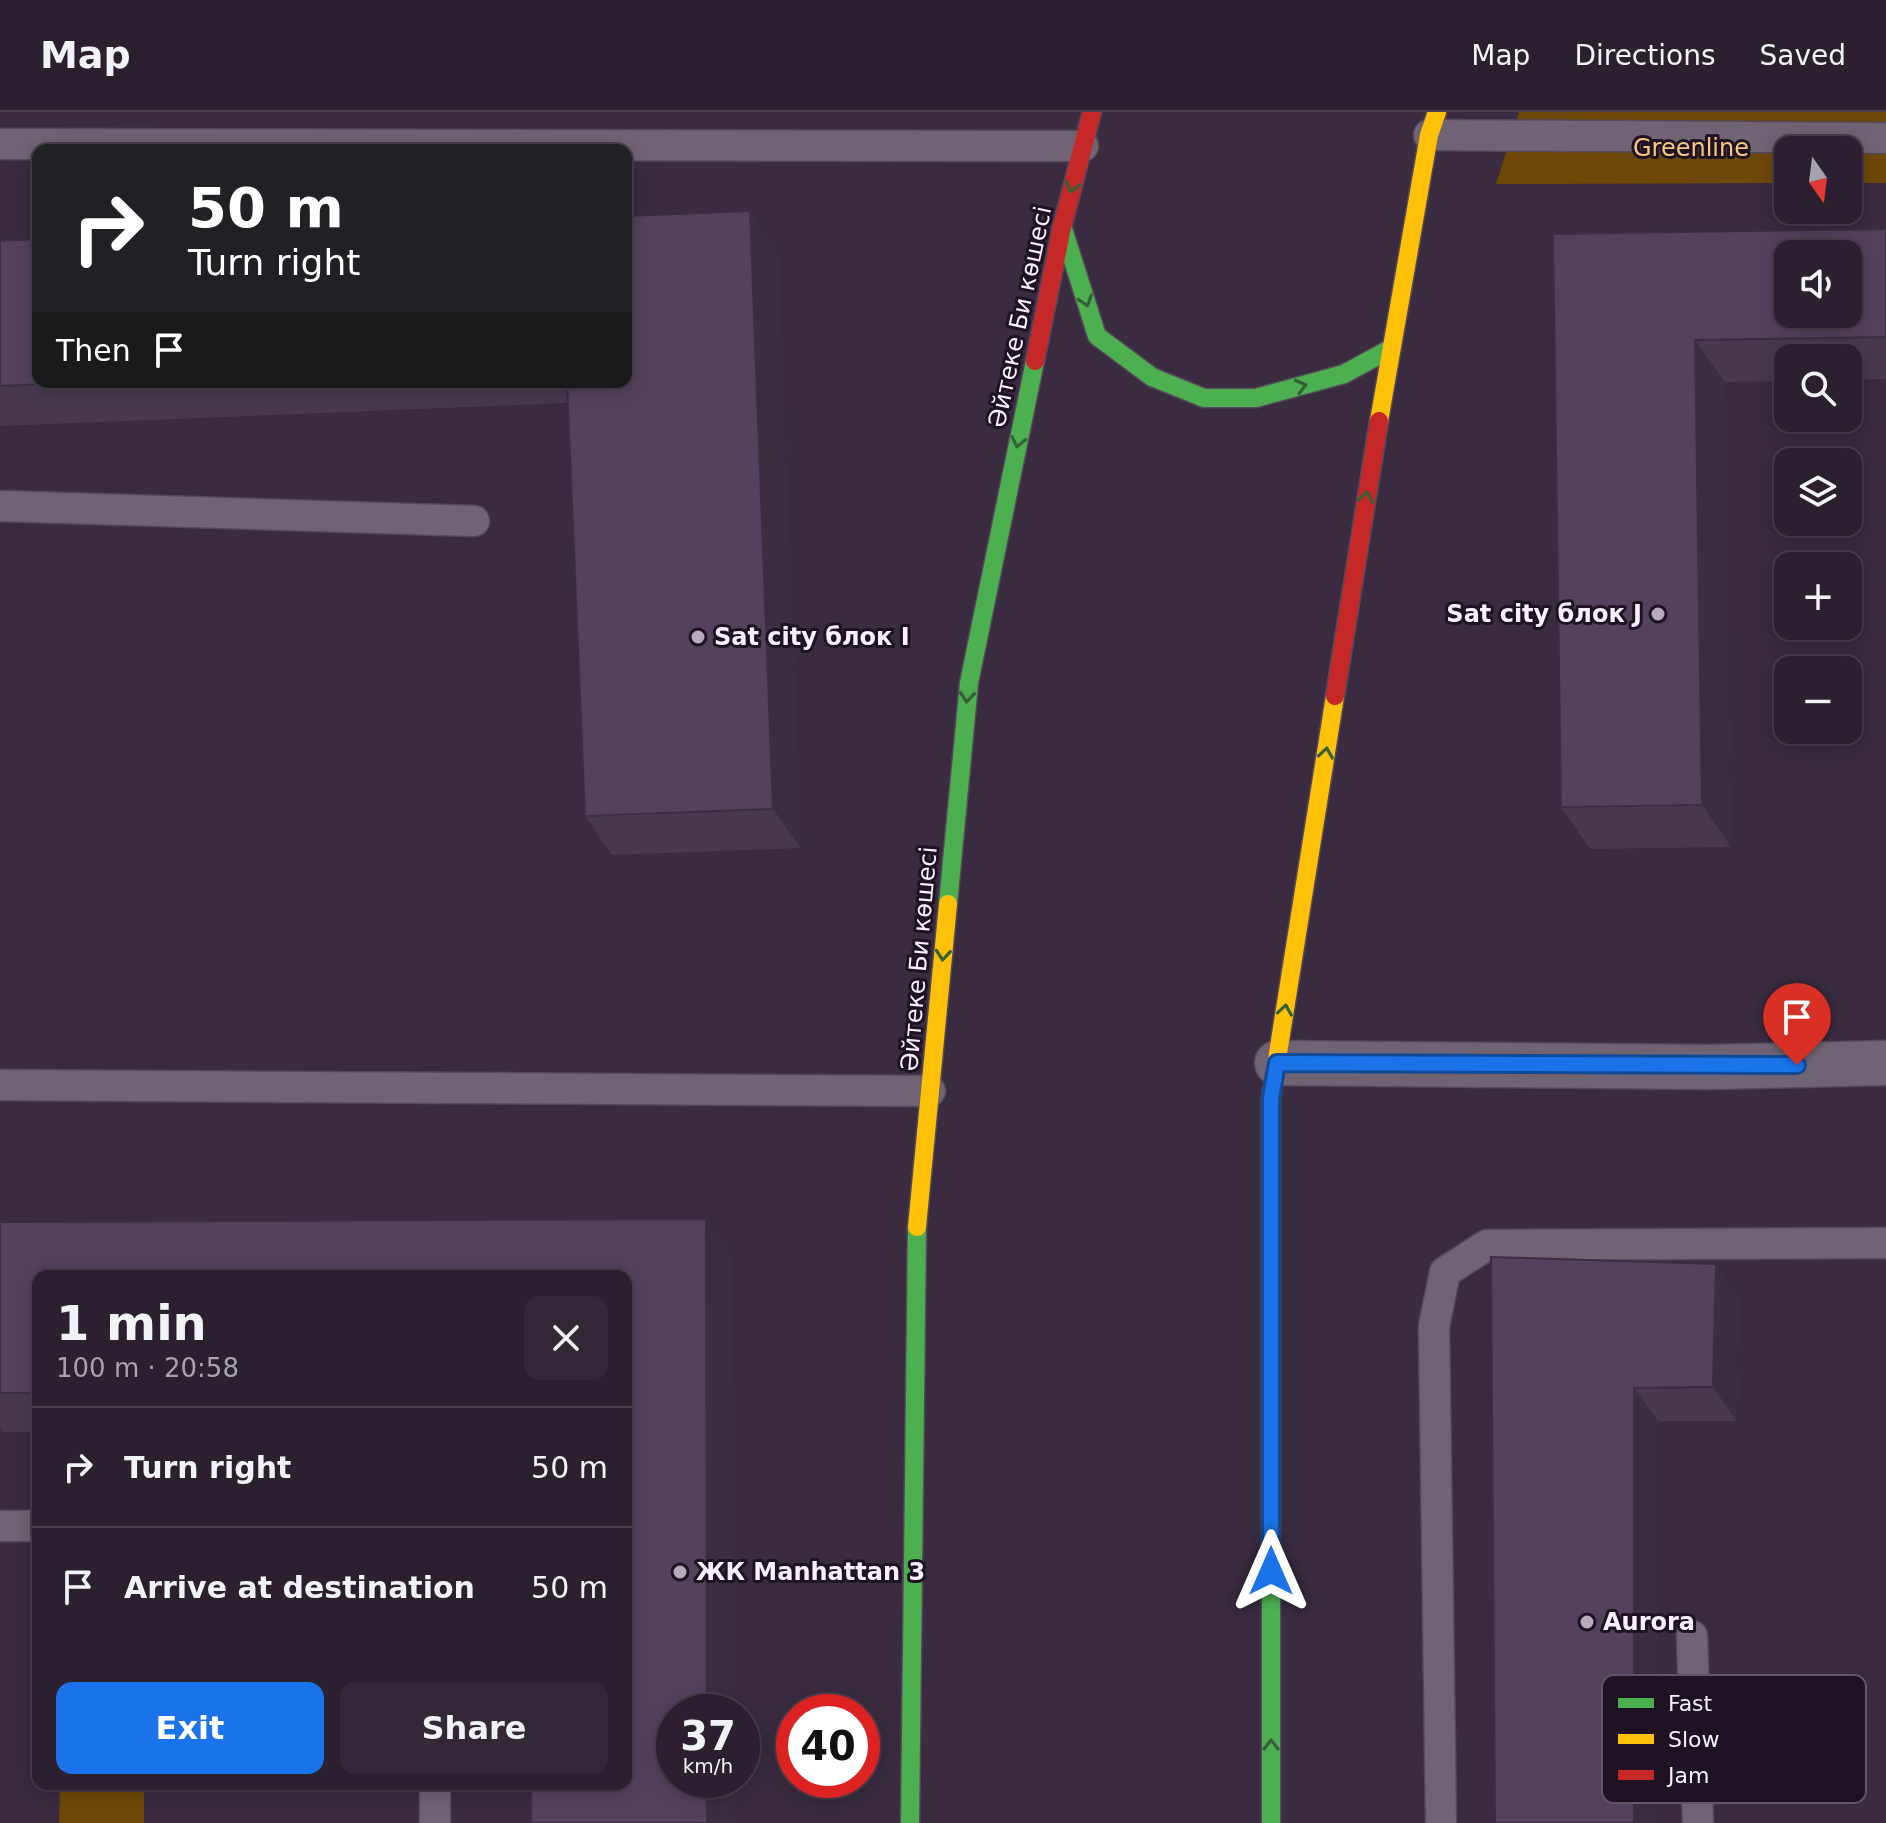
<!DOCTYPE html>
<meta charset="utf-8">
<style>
:root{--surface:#2c2030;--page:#342838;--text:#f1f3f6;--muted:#a6a3ab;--line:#483e4c;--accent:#1a73e8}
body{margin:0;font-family:"DejaVu Sans",sans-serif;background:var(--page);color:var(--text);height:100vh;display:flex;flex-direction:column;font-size:30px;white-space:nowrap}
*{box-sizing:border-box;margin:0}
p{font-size:26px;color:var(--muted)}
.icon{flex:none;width:44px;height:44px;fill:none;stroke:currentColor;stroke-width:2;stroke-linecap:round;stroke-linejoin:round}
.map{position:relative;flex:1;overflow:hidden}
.panel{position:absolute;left:32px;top:1158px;width:600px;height:520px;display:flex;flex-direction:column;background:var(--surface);border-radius:16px;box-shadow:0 4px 20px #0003,0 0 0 2px var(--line)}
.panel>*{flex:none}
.hud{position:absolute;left:32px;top:32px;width:600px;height:244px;border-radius:16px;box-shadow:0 4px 20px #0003,0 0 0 2px var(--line);background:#202124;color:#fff;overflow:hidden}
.needle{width:52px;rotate:166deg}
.buttons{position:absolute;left:1774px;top:24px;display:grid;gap:16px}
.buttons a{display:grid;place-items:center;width:88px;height:88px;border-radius:16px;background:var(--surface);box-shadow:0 4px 20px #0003,0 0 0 2px var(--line);font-size:40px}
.speed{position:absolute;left:656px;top:1582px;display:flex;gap:16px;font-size:40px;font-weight:700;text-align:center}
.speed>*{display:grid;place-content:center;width:104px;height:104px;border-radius:50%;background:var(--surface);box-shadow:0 4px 20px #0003,0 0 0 2px var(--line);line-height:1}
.speed small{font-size:20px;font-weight:400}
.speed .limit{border:12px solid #d22;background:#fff;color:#111}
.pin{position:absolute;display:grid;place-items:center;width:68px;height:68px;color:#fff;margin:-82px -34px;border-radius:50% 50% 50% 0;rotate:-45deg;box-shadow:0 0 8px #0007}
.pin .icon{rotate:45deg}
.me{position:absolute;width:88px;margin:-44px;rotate:0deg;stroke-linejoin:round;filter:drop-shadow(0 0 6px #0008)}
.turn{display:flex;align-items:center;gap:28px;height:168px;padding:0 24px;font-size:36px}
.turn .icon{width:104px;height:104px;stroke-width:2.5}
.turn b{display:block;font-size:56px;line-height:68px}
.then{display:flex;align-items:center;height:76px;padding:0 24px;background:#0003;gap:16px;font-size:30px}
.round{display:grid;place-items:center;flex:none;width:84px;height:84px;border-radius:16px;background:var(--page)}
.headline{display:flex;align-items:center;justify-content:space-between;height:136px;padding:0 24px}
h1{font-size:48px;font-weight:700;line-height:60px}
.button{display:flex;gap:16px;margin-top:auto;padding:16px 24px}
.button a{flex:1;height:92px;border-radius:16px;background:var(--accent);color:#fff;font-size:32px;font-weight:700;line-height:92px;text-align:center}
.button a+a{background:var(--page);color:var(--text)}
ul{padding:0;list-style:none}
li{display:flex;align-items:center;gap:24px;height:120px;padding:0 24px;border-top:2px solid var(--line)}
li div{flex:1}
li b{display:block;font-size:30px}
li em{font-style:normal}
header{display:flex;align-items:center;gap:48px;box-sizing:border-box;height:112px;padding:0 40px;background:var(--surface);border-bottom:2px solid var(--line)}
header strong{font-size:38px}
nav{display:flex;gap:44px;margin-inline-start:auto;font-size:28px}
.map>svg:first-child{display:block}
</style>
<header>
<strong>Map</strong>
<nav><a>Map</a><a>Directions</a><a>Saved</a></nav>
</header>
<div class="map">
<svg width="1886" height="1711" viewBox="0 0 1886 1711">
<rect width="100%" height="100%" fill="#3a2b40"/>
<!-- green -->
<g fill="#6e4809">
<polygon points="1519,0 1886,0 1886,71 1848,71 1848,38 1788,38 1788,71 1496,72"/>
<polygon points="60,1672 144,1672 144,1711 59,1711"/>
</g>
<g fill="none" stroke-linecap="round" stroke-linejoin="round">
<defs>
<g id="lane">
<polyline points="1429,23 1886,26"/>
<polyline points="0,32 1083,34"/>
<polyline points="0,394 474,409"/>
<polyline points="0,973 930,979"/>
<polyline points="0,1414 38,1414"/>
<polyline points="1692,1524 1698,1711"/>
<polyline points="435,1711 435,1672"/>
<polyline points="1441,1711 1434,1214 1445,1160 1487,1133 1886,1131"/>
</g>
<polyline id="street" points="1277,951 1709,955 1886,951"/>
<g id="fast">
<polyline points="1063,117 1097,224 1152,265 1204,286 1256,286 1344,262 1390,237"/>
<polyline points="948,792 969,571 1035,249"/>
<polyline points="910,1711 917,1115"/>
<polyline points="1271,1711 1271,986 1275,960"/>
</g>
<g id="slow">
<polyline points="1379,309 1429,23 1437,0"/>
<polyline points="1275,960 1335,584"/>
<polyline points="917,1115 948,792"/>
</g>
<g id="jam">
<polyline points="1035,249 1062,115 1092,0"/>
<polyline points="1335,584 1379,309"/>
</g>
</defs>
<!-- lane casing -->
<use href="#lane" stroke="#544959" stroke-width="33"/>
<!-- street casing -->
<use href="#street" stroke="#544959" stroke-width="47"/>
<!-- fast casing -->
<use href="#fast" stroke="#544959" stroke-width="21"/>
<!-- slow casing -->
<use href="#slow" stroke="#544959" stroke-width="21"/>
<!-- jam casing -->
<use href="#jam" stroke="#544959" stroke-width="21"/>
<!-- lane -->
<use href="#lane" stroke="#6f6374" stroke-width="30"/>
<!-- street -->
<use href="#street" stroke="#6f6374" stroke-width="44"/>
<!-- fast -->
<use href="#fast" stroke="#4caf50" stroke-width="18"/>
<!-- slow -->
<use href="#slow" stroke="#ffc107" stroke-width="18"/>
<!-- jam -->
<use href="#jam" stroke="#c62828" stroke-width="18"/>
</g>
<!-- wall -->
<g fill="#48394f">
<polygon points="1886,117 1886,267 1848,268 1848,246 1788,246 1788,269 1725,270 1731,735 1590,737 1561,695 1553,122"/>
<polygon points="0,129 38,270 626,270 778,138 801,736 612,743 585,704 568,291 0,314"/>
<polygon points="0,1110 733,1146 734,1711 531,1711 626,1164 38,1164 38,1320 2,1320 0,1317"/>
<polygon points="1491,1145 1739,1186 1737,1309 1658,1309 1658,1711 1495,1711"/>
</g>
<!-- shaded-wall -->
<g fill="#3b2e40">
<polygon points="750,99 778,138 801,736 773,697"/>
<polygon points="1695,228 1725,270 1731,735 1702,693"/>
<polygon points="706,1107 733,1146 734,1600 707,1600"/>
<polygon points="1716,1152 1739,1186 1737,1309 1713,1275"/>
<polygon points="1634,1276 1658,1309 1658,1711 1634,1711"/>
<rect x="707" y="1668" width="27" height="43"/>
</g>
<!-- building -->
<g fill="#54425c" stroke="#3b2e40" stroke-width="2" fill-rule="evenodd">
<polygon points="750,99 773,697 585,704 567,270 626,270 626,104"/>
<path d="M1886,117V225L1695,228L1702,693L1561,695L1553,122ZM1788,142H1848V202H1788Z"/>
<polygon points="38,127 38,270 92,270 0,274 0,129"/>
<polygon points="706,1107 707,1600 674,1600 674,1668 707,1668 707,1711 531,1711 531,1672 626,1672 626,1164 38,1164 38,1281 0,1281 0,1110"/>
<polygon points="1491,1145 1716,1152 1713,1275 1634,1276 1634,1711 1495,1711"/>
</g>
<!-- one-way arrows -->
<defs><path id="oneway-chevron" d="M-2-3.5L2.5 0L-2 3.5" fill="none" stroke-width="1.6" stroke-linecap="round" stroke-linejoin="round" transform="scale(2)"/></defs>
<g stroke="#35603a">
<use href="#oneway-chevron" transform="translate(1072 75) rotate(105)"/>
<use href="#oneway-chevron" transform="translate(1086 189) rotate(72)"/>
<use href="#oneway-chevron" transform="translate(1301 274) rotate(-15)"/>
<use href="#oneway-chevron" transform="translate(1018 330) rotate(102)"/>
<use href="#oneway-chevron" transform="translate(1366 385) rotate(-81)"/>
<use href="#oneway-chevron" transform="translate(967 585) rotate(95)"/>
<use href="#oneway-chevron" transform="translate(1326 641) rotate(-81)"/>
<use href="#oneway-chevron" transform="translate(943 843) rotate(95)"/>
<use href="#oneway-chevron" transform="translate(1285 898) rotate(-81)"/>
<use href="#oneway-chevron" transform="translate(1271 1633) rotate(-90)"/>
</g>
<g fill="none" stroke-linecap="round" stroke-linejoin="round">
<defs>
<polyline id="route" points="1271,1459 1271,986 1277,951 1797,953"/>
</defs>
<!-- route casing -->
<use href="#route" stroke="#114b97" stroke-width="20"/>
<!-- route -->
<use href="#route" stroke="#1a73e8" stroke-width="14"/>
</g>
<!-- markers -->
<g fill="#b7abbc" stroke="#1e1223" stroke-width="3">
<circle cx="1658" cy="502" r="8"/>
<circle cx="698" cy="525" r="8"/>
<circle cx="680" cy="1460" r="8"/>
<circle cx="1587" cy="1510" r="8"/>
</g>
<g text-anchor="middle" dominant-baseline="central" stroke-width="6" stroke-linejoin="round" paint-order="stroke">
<!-- park labels -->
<g font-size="24" fill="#f8c783" stroke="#1e1223">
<text x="1691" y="36">Greenline</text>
</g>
<!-- street labels -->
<g font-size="24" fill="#faf0ff" stroke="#1e1223">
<text transform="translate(1020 205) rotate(-78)">Әйтеке Би көшесі</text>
<text transform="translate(919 847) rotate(-85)">Әйтеке Би көшесі</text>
</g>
<!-- poi labels -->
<g font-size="24" font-weight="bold" fill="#faf0ff" stroke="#1e1223" text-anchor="start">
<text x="1642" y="502" text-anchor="end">Sat city блок J</text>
<text x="714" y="525">Sat city блок I</text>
<text x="696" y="1460">ЖК Manhattan 3</text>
<text x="1603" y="1510">Aurora</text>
</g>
</g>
<!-- legend -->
<rect x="1602" y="1563" width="264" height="128" rx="12" fill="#1e1223" stroke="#605565" stroke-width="2"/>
<rect x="1618" y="1586" width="36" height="10" fill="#4caf50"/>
<rect x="1618" y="1622" width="36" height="10" fill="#ffc107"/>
<rect x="1618" y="1658" width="36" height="10" fill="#c62828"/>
<g font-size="22" fill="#faf0ff">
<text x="1668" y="1599">Fast</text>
<text x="1668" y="1635">Slow</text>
<text x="1668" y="1671">Jam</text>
</g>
</svg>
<div class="buttons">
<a><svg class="needle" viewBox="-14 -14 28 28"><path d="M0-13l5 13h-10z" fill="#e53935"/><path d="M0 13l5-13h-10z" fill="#a6a3ab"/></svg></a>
<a><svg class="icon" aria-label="sound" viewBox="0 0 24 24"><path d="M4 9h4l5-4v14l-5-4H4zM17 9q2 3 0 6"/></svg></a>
<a><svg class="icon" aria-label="search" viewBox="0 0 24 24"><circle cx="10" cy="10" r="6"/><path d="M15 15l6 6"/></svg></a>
<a><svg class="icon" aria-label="layers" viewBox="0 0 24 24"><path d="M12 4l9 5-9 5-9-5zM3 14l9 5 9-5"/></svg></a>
<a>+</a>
<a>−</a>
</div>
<div class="speed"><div>37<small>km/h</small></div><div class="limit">40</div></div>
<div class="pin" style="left:1797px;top:953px;background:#d93025"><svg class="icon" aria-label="arrive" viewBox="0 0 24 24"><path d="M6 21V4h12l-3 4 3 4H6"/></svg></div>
<svg class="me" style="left:1271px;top:1459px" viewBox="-20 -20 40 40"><path d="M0-17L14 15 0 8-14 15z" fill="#1a73e8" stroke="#fff" stroke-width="4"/></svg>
<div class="hud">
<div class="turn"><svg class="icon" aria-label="right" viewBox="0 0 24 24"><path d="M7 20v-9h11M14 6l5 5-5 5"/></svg><div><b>50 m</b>Turn right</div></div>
<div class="then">Then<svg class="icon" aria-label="arrive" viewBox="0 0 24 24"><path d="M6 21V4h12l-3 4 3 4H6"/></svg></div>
</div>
<section class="panel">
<div class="headline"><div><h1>1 min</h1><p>100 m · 20:58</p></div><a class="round"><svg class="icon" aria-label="close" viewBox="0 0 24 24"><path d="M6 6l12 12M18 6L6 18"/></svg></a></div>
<ul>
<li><svg class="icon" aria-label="right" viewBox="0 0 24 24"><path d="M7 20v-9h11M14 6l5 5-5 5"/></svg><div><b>Turn right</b></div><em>50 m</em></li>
<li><svg class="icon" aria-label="arrive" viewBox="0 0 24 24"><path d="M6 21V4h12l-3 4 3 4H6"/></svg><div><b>Arrive at destination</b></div><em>50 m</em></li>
</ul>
<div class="button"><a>Exit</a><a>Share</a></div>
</section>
</div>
